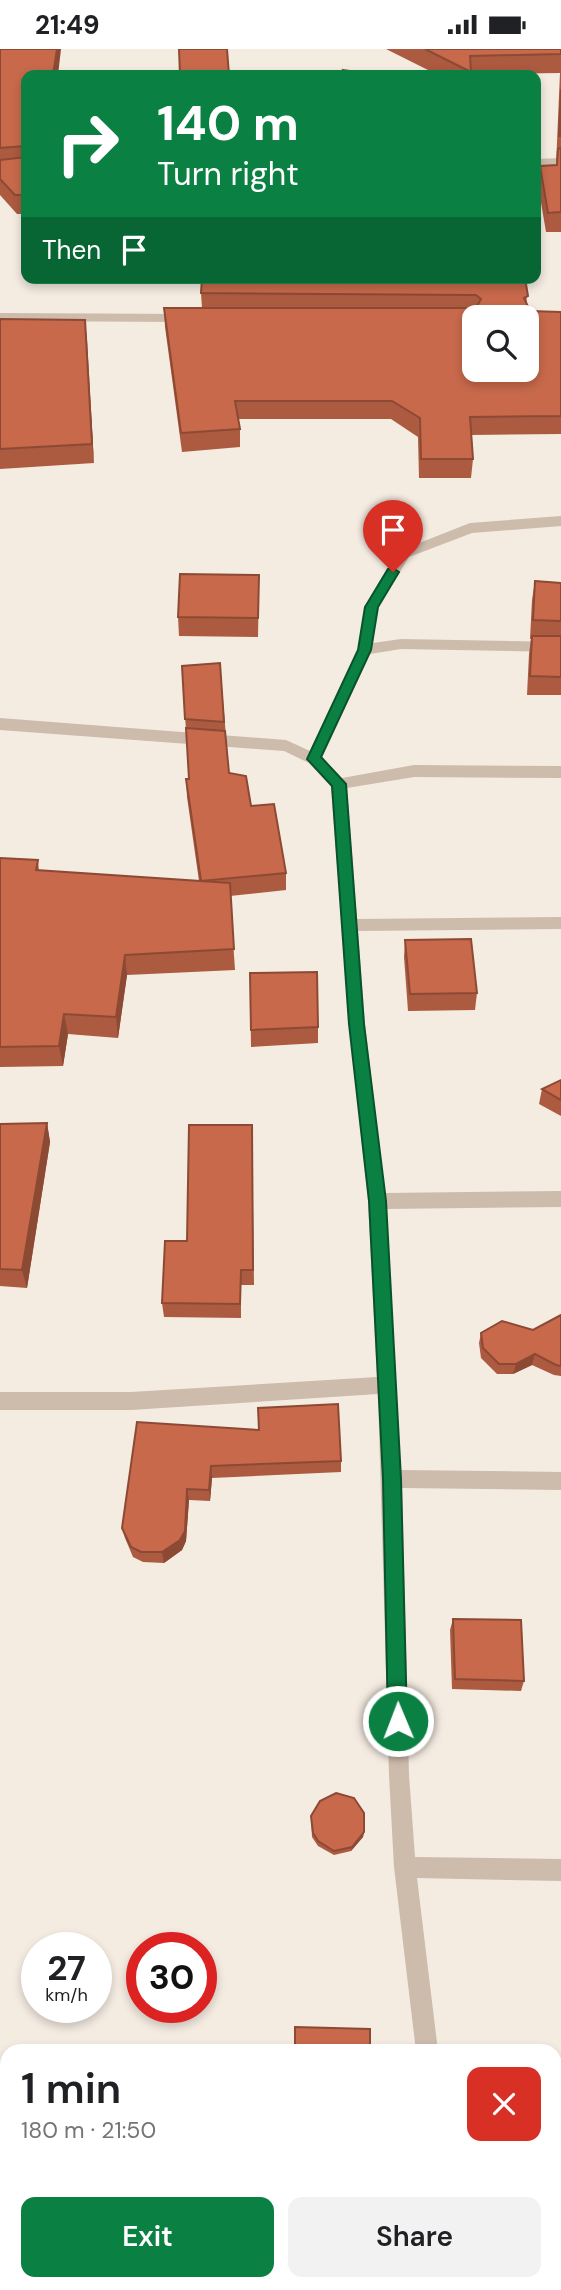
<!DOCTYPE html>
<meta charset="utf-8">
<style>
:root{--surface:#fff;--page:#f2f2f2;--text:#202124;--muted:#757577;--accent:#0b8043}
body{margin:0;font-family:"DM Sans",sans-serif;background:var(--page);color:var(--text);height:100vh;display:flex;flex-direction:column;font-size:26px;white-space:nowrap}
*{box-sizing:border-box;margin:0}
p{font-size:23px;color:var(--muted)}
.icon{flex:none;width:38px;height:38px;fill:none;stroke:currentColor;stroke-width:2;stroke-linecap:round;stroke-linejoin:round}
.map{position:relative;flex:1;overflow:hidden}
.side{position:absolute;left:0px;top:1995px;width:562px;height:247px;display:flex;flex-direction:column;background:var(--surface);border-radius:21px 21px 0 0;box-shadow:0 4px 10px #0003}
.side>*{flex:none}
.hud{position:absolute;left:21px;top:21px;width:520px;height:214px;border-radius:14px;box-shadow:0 4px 10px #0003;background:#0b8043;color:#fff;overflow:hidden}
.fabs{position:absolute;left:462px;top:256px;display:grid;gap:14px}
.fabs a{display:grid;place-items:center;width:77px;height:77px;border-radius:14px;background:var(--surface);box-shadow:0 4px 10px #0003;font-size:35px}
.speed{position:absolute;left:21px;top:1883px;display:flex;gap:14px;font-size:35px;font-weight:700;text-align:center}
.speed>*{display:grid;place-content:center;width:91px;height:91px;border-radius:50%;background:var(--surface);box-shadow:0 4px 10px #0003;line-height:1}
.speed small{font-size:18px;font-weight:400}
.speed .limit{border:10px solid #d22;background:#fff;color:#111}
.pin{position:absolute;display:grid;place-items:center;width:60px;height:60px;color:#fff;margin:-72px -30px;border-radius:50% 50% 50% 0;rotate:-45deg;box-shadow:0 0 7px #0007}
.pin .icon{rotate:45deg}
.me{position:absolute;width:77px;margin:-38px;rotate:359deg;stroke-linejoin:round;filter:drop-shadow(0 0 5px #0008)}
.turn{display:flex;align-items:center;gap:24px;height:147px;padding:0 21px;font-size:32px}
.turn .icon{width:91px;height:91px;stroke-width:2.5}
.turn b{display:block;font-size:49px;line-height:60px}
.then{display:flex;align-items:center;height:66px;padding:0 21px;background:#0003;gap:14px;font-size:26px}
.round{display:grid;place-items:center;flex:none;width:74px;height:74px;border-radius:14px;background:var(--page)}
.summary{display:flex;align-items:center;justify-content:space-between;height:119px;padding:0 21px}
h1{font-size:42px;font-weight:600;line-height:52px}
.primary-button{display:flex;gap:14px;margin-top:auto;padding:14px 21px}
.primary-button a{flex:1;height:80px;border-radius:14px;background:var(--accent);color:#fff;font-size:28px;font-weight:600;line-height:80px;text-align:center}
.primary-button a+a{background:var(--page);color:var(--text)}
.status{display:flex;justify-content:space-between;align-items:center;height:49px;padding:0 35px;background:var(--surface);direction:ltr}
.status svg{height:19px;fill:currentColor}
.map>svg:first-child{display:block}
</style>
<div class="status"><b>21:49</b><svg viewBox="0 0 49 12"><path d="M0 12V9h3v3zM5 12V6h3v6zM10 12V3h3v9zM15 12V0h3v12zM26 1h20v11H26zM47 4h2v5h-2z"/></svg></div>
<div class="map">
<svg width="561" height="2241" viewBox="0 0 561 2241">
<rect width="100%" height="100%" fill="#f4ebe1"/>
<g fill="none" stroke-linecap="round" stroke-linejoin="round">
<!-- street -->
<g fill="#cdbbac" fill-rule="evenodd">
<polygon points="561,109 561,117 536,116 536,110"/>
<polygon points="0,264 185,265 191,269 185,273 0,272"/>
<polygon points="561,467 561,477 472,484 409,508 378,558 373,594 401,590 561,593 561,603 401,600 370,605 322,709 342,729 414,716 561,717 561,729 414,728 347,739 357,870 561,868 561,880 358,882 365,975 385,1144 561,1142 561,1158 386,1160 401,1421 561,1423 561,1441 402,1439 409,1726 415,1808 561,1810 561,1832 417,1829 438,2002 416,2002 394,1818 389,1726 378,1345 131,1361 0,1361 0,1343 131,1343 377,1328 368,1152 349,975 331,737 309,714 284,702 0,681 0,669 286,691 310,702 358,601 364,558 399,502 470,474"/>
<rect x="431" y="2235" width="24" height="6"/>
</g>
</g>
<!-- wall -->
<g fill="#ac5a40">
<polygon points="0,0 26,26 26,165 17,165 0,146"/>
<polygon points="386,0 561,0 561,183 546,183 538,136 540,117 556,116 560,24 438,26"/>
<polygon points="525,229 527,255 530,262 561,263 561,385 471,386 473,410 471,429 419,429 418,388 391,370 238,370 240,380 240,398 182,403 165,278 164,259 202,259 201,244"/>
<polygon points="0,270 85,271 94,414 0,420"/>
<polygon points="259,526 258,588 179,587 178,568"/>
<polygon points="535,532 561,534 561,646 527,646 529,605 531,590 530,590 532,551"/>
<polygon points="220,614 229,724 251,757 286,824 286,841 230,847 235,921 127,926 118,989 68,985 63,1017 0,1018 0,809 38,811 39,822 199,832 187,748 186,730 189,730 182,617"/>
<polygon points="405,891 477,944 475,961 408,962 404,908"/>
<polygon points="250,924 318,978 318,994 251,998"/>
<polygon points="561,1031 561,1067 539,1055 542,1040"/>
<polygon points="47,1074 50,1093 27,1239 0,1237 0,1075"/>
<polygon points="252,1076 254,1236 241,1236 241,1269 164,1268 162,1254 187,1192"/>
<polygon points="561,1266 561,1327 554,1326 532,1316 513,1325 497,1325 481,1309 479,1294 481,1284 533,1281"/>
<polygon points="137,1373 341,1412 341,1423 212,1429 210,1452 189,1451 186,1492 182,1501 164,1514 143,1513 133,1508 125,1489 122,1479"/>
<polygon points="453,1570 524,1632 521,1642 452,1640 450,1581"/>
<polygon points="311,1767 364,1783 363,1788 351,1802 334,1806 318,1797 312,1788"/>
</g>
<!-- shaded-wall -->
<g fill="#8c4a34">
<polygon points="57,0 61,0 58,26 53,26"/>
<polygon points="85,271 87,291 94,414 92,395"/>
<polygon points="125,906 127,926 118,989 116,968"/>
<polygon points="64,965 68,985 63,1017 59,997"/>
<polygon points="47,1074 50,1093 27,1239 22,1221"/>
<polygon points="535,1305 532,1316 513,1325 516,1315"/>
<polygon points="211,1417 212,1429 210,1452 209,1441"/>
<polygon points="187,1440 189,1451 186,1492 182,1501 164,1514 162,1503"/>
<polygon points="364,1783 363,1788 351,1802 352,1798"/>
</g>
<!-- building -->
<g fill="#c8694b" stroke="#8c4a34" stroke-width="2" fill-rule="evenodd">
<polygon points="0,0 57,0 53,26 26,26 26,107 24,97 0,99"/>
<polygon points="179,0 227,0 229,26 180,26"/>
<polygon points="425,0 561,0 561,5 470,7 471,23"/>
<polygon points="343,21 377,26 344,26"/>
<polygon points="561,40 561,87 559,87"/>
<polygon points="561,99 561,163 548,164 540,117 557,116 558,100"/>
<polygon points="26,108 26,146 15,146 0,130 0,111"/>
<path d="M202,229H525L528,247L524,249L530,262L561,263V367L470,368L473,410H421L420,369L392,352H235L240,380L181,384L164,259H476L481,250L476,246L201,244ZM474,268H527V320H474Z"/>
<polygon points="0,270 85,271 92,395 0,400"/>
<polygon points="180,525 259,526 258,569 178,568"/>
<polygon points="535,532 561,534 561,572 533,571"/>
<polygon points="532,587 561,587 561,628 530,627"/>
<polygon points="220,614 224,673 185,670 182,617"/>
<polygon points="186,679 225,682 229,724 246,727 251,757 274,755 286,824 201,832 186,730 189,730"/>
<polygon points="0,809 38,811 36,821 230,834 234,900 125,906 116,968 64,965 59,997 0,998"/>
<polygon points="471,890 477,944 410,945 405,891"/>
<polygon points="317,923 318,978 251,981 250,924"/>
<polygon points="561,1031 561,1051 542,1040"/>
<polygon points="47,1074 22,1221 0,1220 0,1075"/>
<polygon points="189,1076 252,1076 253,1221 241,1221 240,1255 162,1254 165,1192 187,1192"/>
<polygon points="561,1266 561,1317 556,1316 535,1305 516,1315 499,1315 483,1299 481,1284 502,1272 533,1281"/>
<polygon points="338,1355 341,1412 211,1417 209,1441 187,1440 185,1482 180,1491 162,1503 141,1503 131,1498 122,1479 137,1373 259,1381 258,1359"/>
<polygon points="453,1570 521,1571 524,1632 455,1630"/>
<polygon points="336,1744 354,1749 364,1764 364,1783 352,1798 334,1802 318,1792 313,1784 311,1767 320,1752"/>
<polygon points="295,1978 370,1980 370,2002 295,2002"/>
<polygon points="561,2058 561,2135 555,2135 555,2059"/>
</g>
<!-- route -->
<polygon fill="#0b8043" stroke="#07532c" stroke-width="2" points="393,519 399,523 378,558 371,601 321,708 346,735 364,975 386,1152 401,1430 407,1672 404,1679 398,1682 391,1679 388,1672 383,1430 369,1152 349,975 332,737 307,710 358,601 365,558 388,520"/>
</svg>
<div class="fabs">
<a><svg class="icon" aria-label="search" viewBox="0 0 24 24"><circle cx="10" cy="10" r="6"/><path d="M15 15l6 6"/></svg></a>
</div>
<div class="speed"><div>27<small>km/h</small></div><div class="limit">30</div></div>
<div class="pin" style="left:393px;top:523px;background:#d93025"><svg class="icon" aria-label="arrive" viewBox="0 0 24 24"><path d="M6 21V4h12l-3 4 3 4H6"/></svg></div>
<svg class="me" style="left:398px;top:1672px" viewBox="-20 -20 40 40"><circle r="17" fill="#0b8043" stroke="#fff" stroke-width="3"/><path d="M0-11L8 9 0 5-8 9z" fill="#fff"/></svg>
<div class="hud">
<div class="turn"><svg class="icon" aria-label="right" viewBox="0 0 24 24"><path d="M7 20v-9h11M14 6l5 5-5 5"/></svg><div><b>140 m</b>Turn right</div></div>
<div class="then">Then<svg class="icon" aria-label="arrive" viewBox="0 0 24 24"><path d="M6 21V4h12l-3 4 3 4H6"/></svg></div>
</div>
<section class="side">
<div class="summary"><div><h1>1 min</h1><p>180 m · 21:50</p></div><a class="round" style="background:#d93025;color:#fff"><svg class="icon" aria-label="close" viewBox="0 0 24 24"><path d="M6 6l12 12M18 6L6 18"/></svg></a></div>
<div class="primary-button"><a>Exit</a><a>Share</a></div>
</section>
</div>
